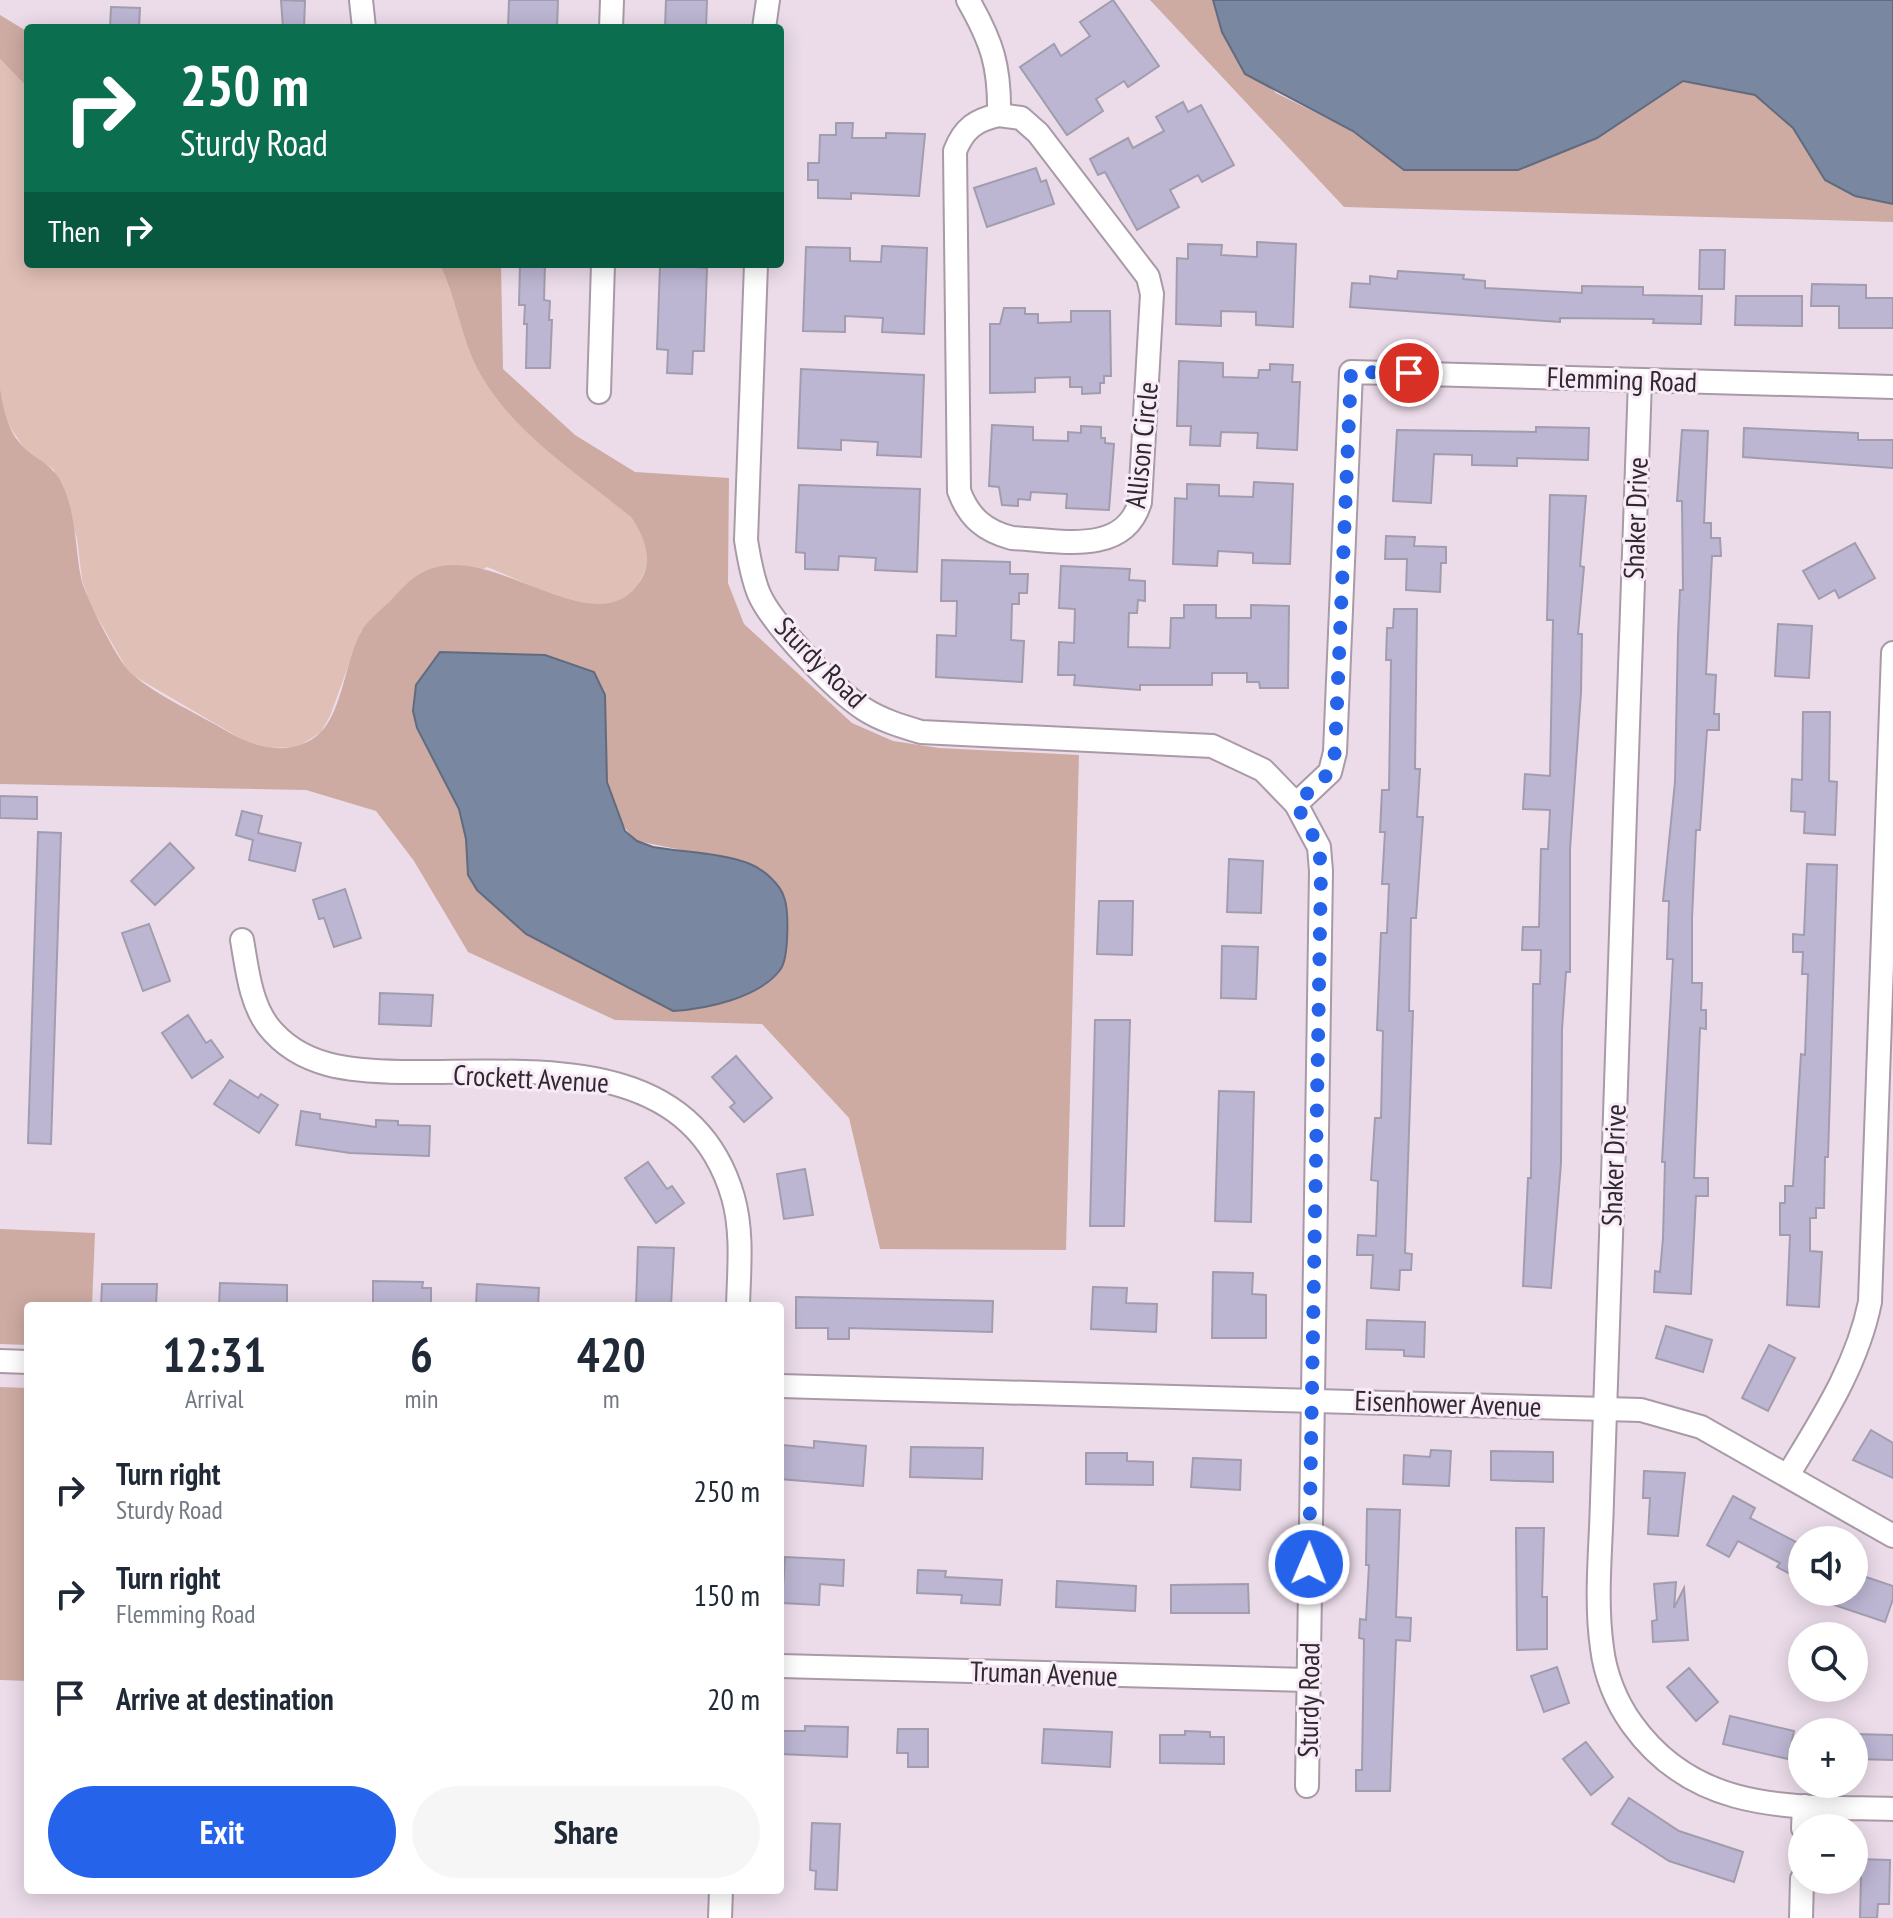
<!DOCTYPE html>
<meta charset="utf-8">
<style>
:root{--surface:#fff;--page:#f6f6f7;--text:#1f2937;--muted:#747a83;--accent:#2563eb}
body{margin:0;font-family:"PT Sans Narrow",sans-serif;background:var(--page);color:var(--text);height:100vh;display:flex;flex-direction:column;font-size:30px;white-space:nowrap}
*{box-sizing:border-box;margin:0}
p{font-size:26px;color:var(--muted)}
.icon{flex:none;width:44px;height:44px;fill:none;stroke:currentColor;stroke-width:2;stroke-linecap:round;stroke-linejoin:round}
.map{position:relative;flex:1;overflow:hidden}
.drawer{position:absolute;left:24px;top:1302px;width:760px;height:592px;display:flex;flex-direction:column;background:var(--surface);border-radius:8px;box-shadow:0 4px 20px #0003}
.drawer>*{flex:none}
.hud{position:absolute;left:24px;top:24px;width:760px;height:244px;border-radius:8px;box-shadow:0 4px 20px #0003;background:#0b6e4f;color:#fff;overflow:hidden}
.tools{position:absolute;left:1788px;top:1526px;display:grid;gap:16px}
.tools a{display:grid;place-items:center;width:80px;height:80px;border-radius:50%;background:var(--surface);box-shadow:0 4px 20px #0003;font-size:40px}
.pin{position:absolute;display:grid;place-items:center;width:68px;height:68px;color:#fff;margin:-34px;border:4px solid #fff;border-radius:50%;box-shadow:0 2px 8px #0007}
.me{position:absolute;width:88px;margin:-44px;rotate:1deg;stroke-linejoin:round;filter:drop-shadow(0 0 6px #0008)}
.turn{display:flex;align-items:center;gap:28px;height:168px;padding:0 24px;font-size:36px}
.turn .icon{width:104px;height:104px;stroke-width:2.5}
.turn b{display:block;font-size:56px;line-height:68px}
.then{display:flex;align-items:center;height:76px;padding:0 24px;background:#0003;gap:16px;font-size:30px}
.eta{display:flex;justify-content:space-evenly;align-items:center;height:136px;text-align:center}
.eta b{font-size:48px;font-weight:600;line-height:56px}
.action{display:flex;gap:16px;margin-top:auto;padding:16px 24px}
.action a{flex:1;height:92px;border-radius:48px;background:var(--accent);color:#fff;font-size:32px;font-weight:600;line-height:92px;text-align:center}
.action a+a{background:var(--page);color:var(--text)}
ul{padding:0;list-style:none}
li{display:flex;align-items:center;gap:24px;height:104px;padding:0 24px}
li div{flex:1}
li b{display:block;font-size:30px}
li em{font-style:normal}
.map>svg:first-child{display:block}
</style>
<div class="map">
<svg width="1893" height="1918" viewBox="0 0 1893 1918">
<rect width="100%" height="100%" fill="#ecdcea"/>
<!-- green -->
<path fill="#e0bfb6" d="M0,59L28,88V264H440L454,293L476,366L631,517C644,535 653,558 641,579C634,592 625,602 609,606C583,613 514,577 487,567L361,631L330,716L321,732L298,747L270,748L245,741L129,673L91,606L82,580L77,538L54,470L24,448L4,418L0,386Z"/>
<!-- forest -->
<g fill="#cdaba2" fill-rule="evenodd">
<polygon points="1150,0 1213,0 1222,32 1276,93 1353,131 1404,170 1597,138 1683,81 1755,94 1793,128 1825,180 1855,196 1893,204 1893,222 1344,207"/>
<polygon points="0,15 28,32 28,88 0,59"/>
<path d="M440,264H501L503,369L575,435L635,472L729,478L728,583L744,624L852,723L893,741L939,748L1079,755L1066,1250L880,1249L849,1118L762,1024L615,1020L468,952L414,861L376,811L306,790L0,784V386C3,410 8,435 28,451C41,461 55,468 62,484C76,513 75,547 81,578C85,596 119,664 132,674C160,698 199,714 230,733C258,749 294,757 320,733C342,712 346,659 361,632C368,619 384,608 394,597C408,582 417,572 437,567C504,550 602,649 642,578C653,558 643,534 631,517C576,472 511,432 477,368C461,336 456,297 440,264ZM603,748C607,779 612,820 637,841L751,864L673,1011L526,934L477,891L468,875L466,839L459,809Z"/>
<polygon points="0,1229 95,1233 92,1306 28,1306 28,1345 0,1344"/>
<polygon points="0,1387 28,1388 28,1681 0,1680"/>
</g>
<!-- water -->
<g fill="#7987a0" stroke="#626b7e" stroke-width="2">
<polygon points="1213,0 1893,0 1893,204 1855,196 1825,180 1793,128 1755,95 1683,81 1597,138 1518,170 1404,170 1353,131 1245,74 1222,32"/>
<path d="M440,652L545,655L594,672L605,695L607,782L625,831L637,841L653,847C681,852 724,853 750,864C763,869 780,884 784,897C789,910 789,959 780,970C759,998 706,1009 673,1011L526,934L477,890L468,875L466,839L459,809L417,728L413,711L416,685Z"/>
</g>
<!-- building -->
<g fill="#bdb6d3" stroke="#a19dae" stroke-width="2">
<polygon points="281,0 305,1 304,28 283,28"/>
<polygon points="509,0 558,0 557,28 508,28"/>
<polygon points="666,0 707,0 706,28 665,28"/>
<polygon points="1113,0 1159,66 1128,87 1124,81 1096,99 1103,111 1067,135 1020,67 1054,44 1061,56 1090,36 1080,22"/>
<polygon points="111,7 140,8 139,28 110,28"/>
<polygon points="1183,102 1188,112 1201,105 1234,165 1202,182 1198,175 1170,190 1179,207 1137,230 1105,172 1098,175 1090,159 1128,138 1133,148 1164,131 1156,117"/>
<polygon points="836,123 853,123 852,138 886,138 886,133 925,134 919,196 851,193 851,199 818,198 818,180 808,180 808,163 819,163 820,135 836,135"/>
<polygon points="1036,168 1041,182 1046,180 1054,204 987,227 974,188"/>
<polygon points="1257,242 1296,244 1293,327 1256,325 1256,312 1221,311 1221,326 1176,324 1177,258 1188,259 1188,244 1222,245 1221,255 1257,257"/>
<polygon points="882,246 927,248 924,334 882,332 883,318 845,316 845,332 803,331 806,247 850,248 850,261 881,262"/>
<polygon points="1700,250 1725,250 1724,289 1699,289"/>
<polygon points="520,264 545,264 544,300 550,301 549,320 552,320 550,368 526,368 527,324 524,324 525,305 519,305"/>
<polygon points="696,264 696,267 707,268 704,351 693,351 692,374 667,373 668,350 657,349 660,266"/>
<polygon points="1398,271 1464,275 1463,279 1485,281 1485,288 1582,293 1582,286 1643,287 1643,295 1702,296 1701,324 1653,323 1654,319 1560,318 1560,322 1350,307 1352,283 1370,284 1370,276 1397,279"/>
<polygon points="1812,284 1866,285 1866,298 1893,298 1893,328 1839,328 1839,306 1811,306"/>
<polygon points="1736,296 1802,296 1802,326 1735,325"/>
<polygon points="1004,308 1025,308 1025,314 1038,314 1038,323 1071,322 1071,311 1110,311 1111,376 1104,376 1104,383 1100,383 1100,393 1082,394 1082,387 1070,387 1070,377 1035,378 1035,392 990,393 990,324 1000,324"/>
<polygon points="1179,361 1223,363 1223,377 1258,378 1259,370 1270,370 1270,364 1293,365 1292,382 1300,382 1297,450 1257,448 1258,433 1221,432 1220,446 1190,445 1191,426 1177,426"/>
<polygon points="801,369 924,375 921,457 877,455 878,442 841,440 841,450 798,448"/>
<polygon points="992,425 1033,427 1033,440 1068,441 1068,432 1081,433 1081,426 1101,427 1101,438 1105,438 1105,443 1114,444 1109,510 1066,508 1067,494 1031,492 1030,500 1018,499 1018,506 1002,505 999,487 989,486"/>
<polygon points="1536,427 1589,428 1588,460 1517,458 1517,466 1472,465 1472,455 1434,454 1431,503 1393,501 1397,430 1536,432"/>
<polygon points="1744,428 1858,433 1858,440 1893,440 1893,468 1743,457"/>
<polygon points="1682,430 1708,431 1704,523 1711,523 1711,538 1720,538 1721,556 1712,556 1706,674 1716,675 1714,714 1719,714 1719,730 1707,730 1700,830 1696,830 1692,918 1692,983 1702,983 1701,1010 1706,1010 1706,1029 1700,1028 1694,1178 1708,1178 1708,1196 1696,1196 1691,1294 1654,1292 1655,1271 1660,1272 1663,1238 1665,1162 1662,1162 1673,959 1667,959 1669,901 1663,901 1675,782 1678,635 1680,590 1683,590 1682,501 1677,501"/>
<polygon points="1254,482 1293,484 1290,564 1253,563 1253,553 1218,551 1217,566 1173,564 1175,498 1187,499 1187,484 1219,485 1219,496 1253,497"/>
<polygon points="799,485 920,489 917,572 875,570 876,558 839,556 838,570 805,569 805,553 796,552"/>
<polygon points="1550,495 1586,496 1580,566 1584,567 1578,634 1582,634 1581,692 1570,849 1570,972 1566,972 1562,1029 1561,1163 1551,1288 1523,1286 1528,1178 1531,1178 1533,984 1540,984 1541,950 1522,950 1523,927 1539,927 1541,849 1548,849 1550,810 1523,809 1525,774 1550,776 1553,620 1547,620"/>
<polygon points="1386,536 1415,537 1414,546 1446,547 1446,563 1441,563 1440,592 1406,590 1407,559 1385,559"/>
<polygon points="1855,543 1875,578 1839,598 1835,590 1819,599 1803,571"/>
<polygon points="942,560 1010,562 1010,574 1028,574 1027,593 1019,593 1019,604 1012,604 1011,640 1024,641 1022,682 936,677 937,635 956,636 957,601 941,601"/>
<polygon points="1061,566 1130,569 1129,580 1145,581 1145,601 1138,600 1137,613 1129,613 1128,647 1170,648 1171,618 1184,618 1184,605 1216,605 1216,618 1251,618 1251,605 1289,606 1288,688 1260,688 1259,682 1247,682 1247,673 1212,673 1212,685 1140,685 1140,690 1074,685 1075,675 1058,675 1059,642 1074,643 1075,609 1059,608"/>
<polygon points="1394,609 1417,609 1415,769 1420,769 1417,817 1423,817 1416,918 1411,918 1409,1011 1413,1011 1405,1253 1412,1254 1411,1270 1400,1270 1399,1290 1371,1288 1373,1255 1357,1255 1358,1235 1376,1236 1378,1181 1371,1180 1375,1118 1381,1118 1383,1031 1377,1030 1381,933 1387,933 1389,884 1382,884 1385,832 1380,832 1382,790 1389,790 1391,660 1386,660 1387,628 1393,628"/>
<polygon points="1778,624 1812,626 1809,678 1775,676"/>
<polygon points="1803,712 1830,712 1829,781 1837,782 1835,835 1804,833 1805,812 1791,811 1792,779 1802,780"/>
<polygon points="0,796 37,797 37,819 0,818"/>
<polygon points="242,811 262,816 258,833 301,843 295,871 249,860 253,840 236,835"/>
<polygon points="38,832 61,833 51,1144 28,1143"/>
<polygon points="170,843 194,868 155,905 131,881"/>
<polygon points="1229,859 1263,861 1261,913 1227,912"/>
<polygon points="1807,864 1837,865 1828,1157 1825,1157 1824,1208 1816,1208 1816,1218 1810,1218 1810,1251 1822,1252 1819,1307 1787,1305 1790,1235 1780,1235 1780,1203 1785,1203 1785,1186 1793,1186 1801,1054 1805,1055 1808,974 1802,974 1803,952 1793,952 1793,934 1804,935"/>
<polygon points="345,889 361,938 334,947 324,918 319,919 313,900"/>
<polygon points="1099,901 1133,901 1132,955 1097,954"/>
<polygon points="149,924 170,981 143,991 122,933"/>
<polygon points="1222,946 1258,947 1256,999 1221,998"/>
<polygon points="380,993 433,995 431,1026 379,1024"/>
<polygon points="188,1015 206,1043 211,1040 223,1057 192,1078 162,1033"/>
<polygon points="1095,1020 1130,1020 1124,1226 1090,1226"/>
<polygon points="736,1056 772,1098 744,1122 730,1107 735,1103 712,1077"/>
<polygon points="230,1080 258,1098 261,1094 278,1105 259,1133 214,1104"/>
<polygon points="1219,1091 1254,1092 1251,1222 1215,1221"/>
<polygon points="301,1111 320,1114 320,1119 376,1127 376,1120 398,1121 398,1125 430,1126 429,1156 350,1153 296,1145"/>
<polygon points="648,1162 667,1189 672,1186 684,1203 656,1223 625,1178"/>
<polygon points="805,1169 813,1215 784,1219 777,1174"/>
<polygon points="638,1247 674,1248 671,1306 636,1306"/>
<polygon points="1213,1272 1253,1273 1252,1294 1266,1295 1266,1338 1212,1338"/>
<polygon points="373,1281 423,1282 422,1288 431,1288 431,1306 373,1306"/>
<polygon points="220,1283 287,1285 287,1306 219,1306"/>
<polygon points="102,1284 157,1284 156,1306 101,1306"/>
<polygon points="477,1284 539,1288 538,1306 476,1306"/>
<polygon points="1093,1287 1127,1288 1126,1303 1157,1304 1156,1332 1091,1329"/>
<polygon points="796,1297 993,1301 992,1332 849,1328 849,1339 828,1339 828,1328 796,1328"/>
<polygon points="1367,1320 1425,1322 1424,1357 1404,1356 1404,1350 1366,1349"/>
<polygon points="1666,1326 1712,1340 1703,1372 1656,1358"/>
<polygon points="1769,1345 1795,1358 1768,1411 1742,1398"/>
<polygon points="1871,1430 1893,1443 1893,1478 1853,1460"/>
<polygon points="814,1441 866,1446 863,1486 780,1479 783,1445 814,1448"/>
<polygon points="911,1447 983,1448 982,1479 910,1477"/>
<polygon points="1431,1450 1451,1451 1449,1486 1403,1484 1404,1455 1430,1457"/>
<polygon points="1491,1451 1553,1452 1553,1482 1491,1480"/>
<polygon points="1086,1453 1127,1453 1127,1461 1153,1462 1153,1485 1086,1484"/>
<polygon points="1193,1458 1241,1460 1240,1490 1191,1487"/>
<polygon points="1644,1471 1685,1473 1678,1536 1648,1534 1650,1498 1643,1498"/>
<polygon points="1733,1496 1755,1508 1750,1518 1802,1545 1802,1580 1777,1567 1780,1563 1738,1541 1729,1557 1707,1545"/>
<polygon points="1367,1509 1400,1510 1396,1617 1411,1618 1410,1641 1396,1640 1390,1791 1356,1791 1356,1770 1362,1770 1364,1639 1359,1638 1360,1619 1366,1620 1369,1565 1366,1565"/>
<polygon points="1516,1528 1544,1528 1542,1597 1547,1597 1547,1649 1517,1650"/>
<polygon points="785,1557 844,1560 843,1586 820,1584 819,1605 782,1603"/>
<polygon points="918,1570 946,1571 945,1577 1002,1580 1000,1605 961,1603 962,1595 917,1593"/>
<polygon points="1854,1573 1893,1586 1893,1599 1885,1622 1834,1605 1839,1592 1854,1592"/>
<polygon points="1057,1581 1136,1586 1135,1611 1056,1607"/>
<polygon points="1676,1582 1674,1608 1684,1588 1688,1640 1653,1642 1652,1621 1657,1620 1654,1584"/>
<polygon points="1248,1584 1249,1613 1171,1613 1171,1585"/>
<polygon points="1557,1667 1569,1703 1544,1712 1531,1676"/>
<polygon points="1689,1668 1718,1702 1696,1721 1667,1687"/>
<polygon points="1730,1716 1794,1731 1788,1759 1723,1744"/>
<polygon points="805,1726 848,1727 847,1757 780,1754 780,1731 805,1731"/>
<polygon points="898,1729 928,1729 928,1767 908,1767 908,1753 897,1753"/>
<polygon points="1044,1729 1112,1732 1110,1767 1042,1763"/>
<polygon points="1185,1731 1210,1732 1210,1737 1224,1737 1224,1764 1160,1763 1160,1735 1185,1735"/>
<polygon points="1854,1734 1893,1735 1893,1760 1854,1759"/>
<polygon points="1586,1742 1613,1777 1591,1795 1563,1759"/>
<polygon points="1629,1798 1679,1831 1743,1852 1734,1882 1669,1861 1612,1824"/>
<polygon points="812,1823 840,1824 837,1890 815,1889 816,1871 810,1870"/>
<polygon points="1856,1859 1890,1860 1889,1904 1878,1904 1877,1918 1860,1918 1861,1876 1855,1876"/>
</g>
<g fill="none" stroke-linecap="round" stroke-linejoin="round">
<defs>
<g id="street">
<polyline points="361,0 364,28"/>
<path d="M968,0C992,42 1000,66 999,115"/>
<polyline points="611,28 612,0"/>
<polyline points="764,28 768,0"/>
<path d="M999,115L1021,118L1038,133L1148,277L1152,294L1140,502C1124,557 1057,540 1012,538C985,531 969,518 959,491L955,151C964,128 976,120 999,115Z"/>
<path d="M756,264L746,540C749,559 752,577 759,594C772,624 836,691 864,709C881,720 901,726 921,732L1212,746L1263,770L1296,804"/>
<path d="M1640,380C1630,665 1620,951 1611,1236C1608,1324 1605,1412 1602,1500C1601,1548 1595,1599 1602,1648C1605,1674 1616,1702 1632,1724C1697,1815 1794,1806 1893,1809"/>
<polyline points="599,392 603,264"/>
<path d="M242,940C247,968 250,1002 268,1026C301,1068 352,1071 401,1072C522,1074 690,1048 733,1197C743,1232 739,1270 738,1306"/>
<polyline points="0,1361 28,1362"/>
<polyline points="780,1386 1641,1410 1701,1427 1893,1536"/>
<path d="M1788,1475C1822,1419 1857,1366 1870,1302L1893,653"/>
<polyline points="780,1666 1308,1680"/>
<polyline points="1307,1786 1321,871 1319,847 1296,804 1330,772 1335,752 1351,372 1893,387"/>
<polyline points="1803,1828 1804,1806"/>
<polyline points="720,1918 721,1890"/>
<polyline points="1801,1918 1802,1879"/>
</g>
</defs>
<!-- street casing -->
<use href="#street" stroke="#a99aa7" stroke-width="26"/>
<!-- street -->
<use href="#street" stroke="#fff" stroke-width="22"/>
</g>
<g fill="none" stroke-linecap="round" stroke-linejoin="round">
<!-- route -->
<polyline stroke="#2563eb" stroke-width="14" stroke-dasharray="0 25.2" points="1309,1564 1321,871 1319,847 1296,804 1330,772 1335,752 1351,372 1409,373"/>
</g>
<g text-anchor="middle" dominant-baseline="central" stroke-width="6" stroke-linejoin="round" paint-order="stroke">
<!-- street labels -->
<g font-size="28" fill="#2e292e" stroke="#f9eaf7">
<text transform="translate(1622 379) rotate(2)">Flemming Road</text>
<text transform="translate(1141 445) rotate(-84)">Allison Circle</text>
<text transform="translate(1635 518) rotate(-88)">Shaker Drive</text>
<text transform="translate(821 662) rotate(45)">Sturdy Road</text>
<text transform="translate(531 1078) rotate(3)">Crockett Avenue</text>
<text transform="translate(1613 1165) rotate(-88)">Shaker Drive</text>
<text transform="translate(1448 1403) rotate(2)">Eisenhower Avenue</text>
<text transform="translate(1044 1673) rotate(2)">Truman Avenue</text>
<text transform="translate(1308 1700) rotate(-89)">Sturdy Road</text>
</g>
</g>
</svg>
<div class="tools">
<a><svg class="icon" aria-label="sound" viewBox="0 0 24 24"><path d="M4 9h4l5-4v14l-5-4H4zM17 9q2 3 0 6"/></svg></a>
<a><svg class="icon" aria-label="search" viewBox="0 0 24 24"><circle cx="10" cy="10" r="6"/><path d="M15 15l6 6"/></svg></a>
<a>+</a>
<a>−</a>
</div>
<div class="pin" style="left:1409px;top:373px;background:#d93025"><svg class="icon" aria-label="arrive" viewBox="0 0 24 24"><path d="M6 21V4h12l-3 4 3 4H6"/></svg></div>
<svg class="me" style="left:1309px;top:1564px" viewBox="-20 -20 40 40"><circle r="17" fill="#2563eb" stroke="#fff" stroke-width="3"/><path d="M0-11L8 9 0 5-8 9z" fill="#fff"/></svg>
<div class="hud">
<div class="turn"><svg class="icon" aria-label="right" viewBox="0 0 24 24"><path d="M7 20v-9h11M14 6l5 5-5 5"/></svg><div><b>250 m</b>Sturdy Road</div></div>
<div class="then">Then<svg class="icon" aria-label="right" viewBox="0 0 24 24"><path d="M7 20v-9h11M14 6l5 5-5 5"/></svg></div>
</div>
<section class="drawer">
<div class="eta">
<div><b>12:31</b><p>Arrival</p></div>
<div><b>6</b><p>min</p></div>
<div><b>420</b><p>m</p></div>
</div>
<ul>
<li><svg class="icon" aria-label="right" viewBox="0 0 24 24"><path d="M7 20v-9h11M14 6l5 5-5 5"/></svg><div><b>Turn right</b><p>Sturdy Road</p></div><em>250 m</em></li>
<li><svg class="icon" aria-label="right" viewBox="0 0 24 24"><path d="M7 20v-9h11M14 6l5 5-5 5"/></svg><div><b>Turn right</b><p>Flemming Road</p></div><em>150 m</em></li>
<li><svg class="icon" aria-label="arrive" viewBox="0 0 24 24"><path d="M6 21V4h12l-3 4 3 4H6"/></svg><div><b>Arrive at destination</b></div><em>20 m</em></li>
</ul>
<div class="action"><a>Exit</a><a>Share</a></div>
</section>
</div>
